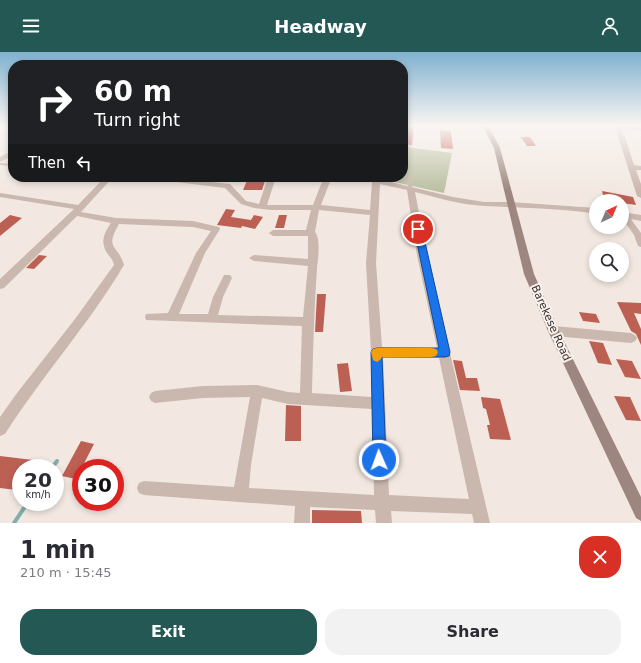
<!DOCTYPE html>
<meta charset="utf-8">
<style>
:root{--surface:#fff;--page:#f2f2f3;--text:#2b2b33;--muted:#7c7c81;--accent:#245854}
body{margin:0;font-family:"DejaVu Sans",sans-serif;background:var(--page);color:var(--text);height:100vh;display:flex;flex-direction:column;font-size:15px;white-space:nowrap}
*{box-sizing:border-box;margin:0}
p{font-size:13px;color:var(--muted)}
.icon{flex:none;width:22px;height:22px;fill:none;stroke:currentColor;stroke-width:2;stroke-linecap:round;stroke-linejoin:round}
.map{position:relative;height:471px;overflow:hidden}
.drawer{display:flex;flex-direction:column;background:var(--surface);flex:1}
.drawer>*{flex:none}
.top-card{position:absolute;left:8px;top:8px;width:400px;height:122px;border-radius:16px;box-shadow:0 2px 6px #0003;background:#202124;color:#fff;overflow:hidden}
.needle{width:26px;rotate:44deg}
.fabs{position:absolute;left:589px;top:142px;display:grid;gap:8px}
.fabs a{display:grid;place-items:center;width:40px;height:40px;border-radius:50%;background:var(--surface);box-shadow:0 2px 6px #0003;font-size:20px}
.speed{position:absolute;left:12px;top:407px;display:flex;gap:8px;font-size:20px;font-weight:700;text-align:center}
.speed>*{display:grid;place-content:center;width:52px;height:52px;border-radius:50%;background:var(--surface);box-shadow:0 2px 6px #0003;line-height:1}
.speed small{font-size:10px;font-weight:400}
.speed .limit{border:6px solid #d22;background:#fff;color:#111}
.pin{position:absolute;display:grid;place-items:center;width:34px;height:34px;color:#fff;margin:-17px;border:2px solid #fff;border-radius:50%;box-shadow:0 1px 4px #0007}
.me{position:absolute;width:44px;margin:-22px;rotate:358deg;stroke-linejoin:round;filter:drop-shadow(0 0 3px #0008)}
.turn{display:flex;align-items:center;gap:14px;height:84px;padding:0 20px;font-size:18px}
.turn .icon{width:52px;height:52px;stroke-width:2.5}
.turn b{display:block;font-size:28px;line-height:34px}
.then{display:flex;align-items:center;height:38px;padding:0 20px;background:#0003;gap:8px;font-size:15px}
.round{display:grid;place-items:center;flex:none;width:42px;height:42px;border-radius:16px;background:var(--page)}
.head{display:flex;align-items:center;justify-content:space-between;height:68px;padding:0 20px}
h1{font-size:24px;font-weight:600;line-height:30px}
.button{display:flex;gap:8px;margin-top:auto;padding:8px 20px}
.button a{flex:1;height:46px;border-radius:16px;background:var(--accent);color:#fff;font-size:16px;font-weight:600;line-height:46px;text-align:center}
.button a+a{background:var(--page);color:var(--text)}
header{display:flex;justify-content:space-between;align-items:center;height:52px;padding:0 20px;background:var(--accent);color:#fff;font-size:18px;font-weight:600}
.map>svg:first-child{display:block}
</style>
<header><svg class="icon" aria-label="menu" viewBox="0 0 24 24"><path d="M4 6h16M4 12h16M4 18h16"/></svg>Headway<svg class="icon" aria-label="person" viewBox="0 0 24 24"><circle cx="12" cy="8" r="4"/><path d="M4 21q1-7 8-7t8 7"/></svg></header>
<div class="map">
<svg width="641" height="471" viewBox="0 0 641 471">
<rect width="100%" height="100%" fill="#f2e8e1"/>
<!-- green -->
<polygon fill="#bac0a2" points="405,95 452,101 444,141 390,129 392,125 403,125 403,99"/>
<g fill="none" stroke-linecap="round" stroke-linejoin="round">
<!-- stream -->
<g stroke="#82ada9" stroke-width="4">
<polyline points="52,416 57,409"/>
<polyline points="14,471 28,450"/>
</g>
</g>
<!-- building -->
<g fill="#bd6054">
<polygon points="403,73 414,73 412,93 403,92"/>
<polygon points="440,78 451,79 453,97 441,96"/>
<polygon points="521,85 530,85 536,94 527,94"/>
<polygon points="248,126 266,126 262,138 243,138"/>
<polygon points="602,139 633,145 636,153 622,151 622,149 604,147"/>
<polygon points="226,157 235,158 231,165 251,168 254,163 263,165 255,177 242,174 241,176 217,173"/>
<polygon points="10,163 22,166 0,184 0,171"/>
<polygon points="279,163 287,163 284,176 275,176"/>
<polygon points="39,203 47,204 34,217 26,216"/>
<polygon points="317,242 326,242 323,280 315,280"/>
<polygon points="617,250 641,251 641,262 634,261 641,277 641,293 636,282 631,279"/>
<polygon points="579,260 596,262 600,271 583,269"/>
<polygon points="589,289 603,291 612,313 598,311"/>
<polygon points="616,307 632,309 641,327 625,325"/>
<polygon points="453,308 462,309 466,326 477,326 480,339 460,338"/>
<polygon points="348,311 352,339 340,340 337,312"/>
<polygon points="614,344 630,345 641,369 626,368"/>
<polygon points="481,345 500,347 511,388 490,387 487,373 490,373 486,357 483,356"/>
<polygon points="286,353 301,354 301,389 285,389"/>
<polygon points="81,389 94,392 76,427 62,424"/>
<polygon points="0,404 33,408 28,416 21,416 21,429 16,438 0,436"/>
<polygon points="312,458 361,459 362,471 312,471"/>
</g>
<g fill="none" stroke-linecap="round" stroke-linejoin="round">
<!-- service -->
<g fill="#cab7ae" fill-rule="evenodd">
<polygon points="0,111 13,112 13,114 0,113"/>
<polygon points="403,120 410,126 413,137 413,138 411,138 409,137 406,126 403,123"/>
</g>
<!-- minor -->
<g fill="#cab7ae" fill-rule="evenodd">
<polygon points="611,73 641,75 641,79 622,76 634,113 641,114 641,118 636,118 641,132 641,146 637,144 615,75"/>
<polygon points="13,98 13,103 0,110 0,105"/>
<path d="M105,125H113L81,160L116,166L193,169L219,175L220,177L205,201L179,262H208L213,245L224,223H230L232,226L223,245L218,263L303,265L308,214L254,209L249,206L254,203L308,207V184H273L269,181L273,178H306L311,158H271L254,156L241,152L225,136L176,130L167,128L166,125L230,132L246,149L259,152L268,125H276L267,153H313L323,127L328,125L331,127L321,153L370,158L372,130L357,125H370L453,145L484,150H510L596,156V162C559,156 522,156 485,154C462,153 438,146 415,140L427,203L490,471H474L472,462L391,459L392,471H376L375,458L310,455V471H294L295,454L144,443L139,441L137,436L139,431L144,429L234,435L250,345L203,346L155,351L151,349L149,345L151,341L155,339L203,334L257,333L288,340L300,341L302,274L146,268L145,265L146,262L168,261L196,201L211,179L193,175L119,172C104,198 118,192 124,213C89,272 42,324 5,382L0,384V365L17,341L75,267L114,213C113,208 110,205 107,201C100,190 104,181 111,171L77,164L4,236L0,237V227L74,157L0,145V141L78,153ZM380,132L407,138L417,203L437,296L382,295L376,211ZM319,158L370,163L366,211L371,300L372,345L312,341C313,299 314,258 317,216C318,207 321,187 315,180ZM383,305L439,306L469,447L389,443ZM262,346L288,352L372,357L374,443L249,436L251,413Z"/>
<polygon points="622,160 641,163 641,169 631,167 641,181 641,195 638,194 634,183 622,166"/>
<polygon points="554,274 631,281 635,283 637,286 635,289 631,291 554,284 550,282 548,279 550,276"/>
</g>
<!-- secondary -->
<polygon fill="#9d867f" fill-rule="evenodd" points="482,73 488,73 500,96 534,222 559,279 641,445 641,469 636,466 548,279 524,222 494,96"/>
</g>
<!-- sky -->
<linearGradient id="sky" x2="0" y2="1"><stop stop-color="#7fb1cf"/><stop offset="0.53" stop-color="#f9f5f2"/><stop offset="1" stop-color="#f9f5f2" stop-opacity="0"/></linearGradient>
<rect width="641" height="139" fill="url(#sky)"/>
<!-- route -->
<polygon fill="#1a73e8" stroke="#114b97" points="418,174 422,177 450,300 449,304 445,305 382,305 386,408 384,412 379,414 375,412 373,408 371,300 373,297 377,296 439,296 414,177"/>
<!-- slow -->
<polygon fill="#f59e0b" points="377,296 432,296 436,297 438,300 436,304 432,305 382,305 380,308 377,310 373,308 371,300 373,297"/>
<g text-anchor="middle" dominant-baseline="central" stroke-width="4" stroke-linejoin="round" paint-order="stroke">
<!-- street labels -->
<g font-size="11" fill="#392e2c" stroke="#f9f3ee">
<text transform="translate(551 271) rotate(66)">Barekese Road</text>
</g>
</g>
</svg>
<div class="fabs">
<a><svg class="needle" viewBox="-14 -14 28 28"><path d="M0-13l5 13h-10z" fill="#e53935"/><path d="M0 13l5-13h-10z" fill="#7c7c81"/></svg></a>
<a><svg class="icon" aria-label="search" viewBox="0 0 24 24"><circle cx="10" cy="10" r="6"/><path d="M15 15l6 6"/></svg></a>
</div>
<div class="speed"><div>20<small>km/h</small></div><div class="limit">30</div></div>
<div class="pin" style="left:418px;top:177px;background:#d93025"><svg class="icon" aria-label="arrive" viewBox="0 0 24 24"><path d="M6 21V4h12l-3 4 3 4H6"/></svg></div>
<svg class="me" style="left:379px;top:408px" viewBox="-20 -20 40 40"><circle r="17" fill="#1a73e8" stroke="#fff" stroke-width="3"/><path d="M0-11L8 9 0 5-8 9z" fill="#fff"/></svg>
<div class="top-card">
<div class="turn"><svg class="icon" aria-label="right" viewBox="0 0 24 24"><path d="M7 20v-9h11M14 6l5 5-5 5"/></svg><div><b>60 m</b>Turn right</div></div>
<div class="then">Then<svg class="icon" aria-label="left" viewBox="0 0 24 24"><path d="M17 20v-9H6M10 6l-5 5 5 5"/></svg></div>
</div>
</div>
<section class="drawer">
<div class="head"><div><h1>1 min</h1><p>210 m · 15:45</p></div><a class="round" style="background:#d93025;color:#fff"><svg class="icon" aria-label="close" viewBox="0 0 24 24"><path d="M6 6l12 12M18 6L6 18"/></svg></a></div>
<div class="button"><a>Exit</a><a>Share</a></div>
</section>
